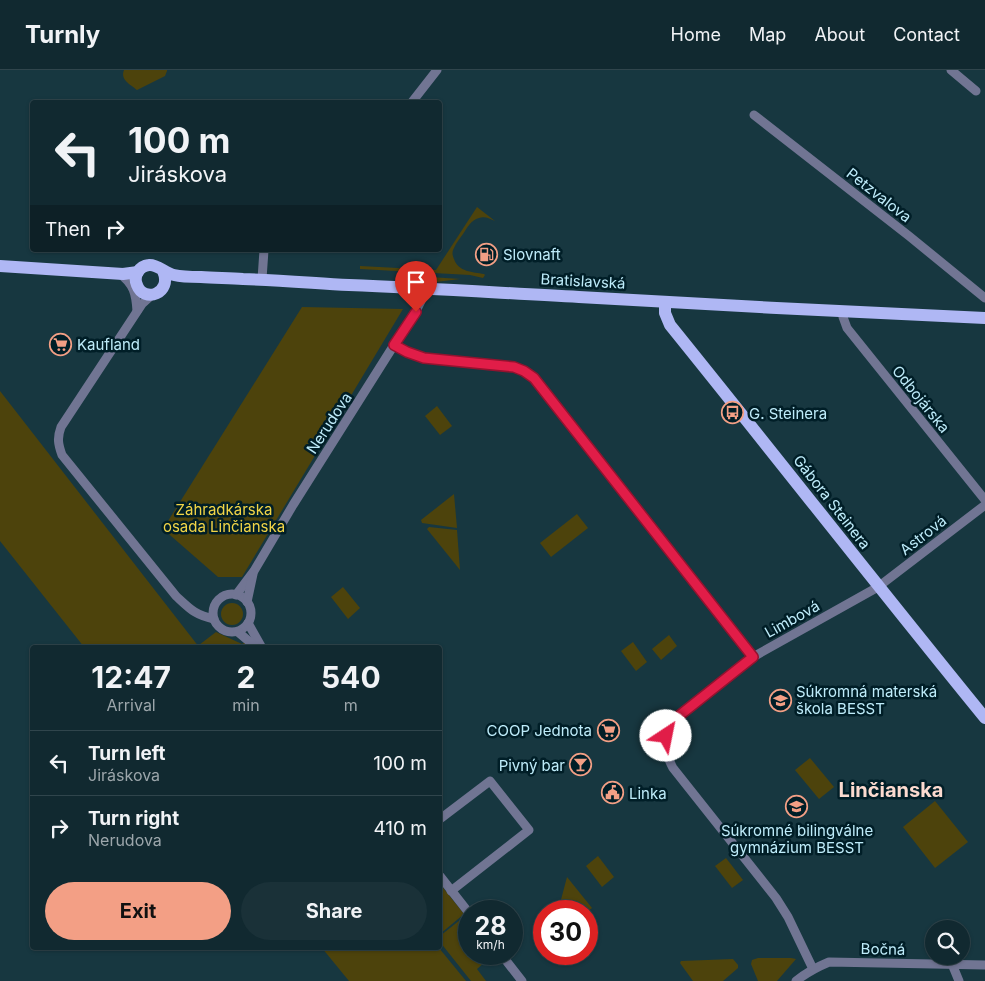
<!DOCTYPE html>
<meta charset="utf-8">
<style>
:root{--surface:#112930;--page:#1a3138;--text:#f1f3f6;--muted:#9ca6ab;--line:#30454c;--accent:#f39f85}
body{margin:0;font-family:Inter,sans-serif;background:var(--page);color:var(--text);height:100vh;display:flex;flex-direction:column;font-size:19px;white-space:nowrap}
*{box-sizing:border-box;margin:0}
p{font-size:16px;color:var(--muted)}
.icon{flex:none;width:28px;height:28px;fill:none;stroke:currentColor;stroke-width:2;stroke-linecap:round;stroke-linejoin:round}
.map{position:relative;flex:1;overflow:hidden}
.sheet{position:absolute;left:30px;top:575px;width:412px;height:305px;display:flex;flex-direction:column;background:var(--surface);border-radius:5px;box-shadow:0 1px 4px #0004,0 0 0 1px var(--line)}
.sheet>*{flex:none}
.top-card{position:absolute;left:30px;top:30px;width:412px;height:152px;border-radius:5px;box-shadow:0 1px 4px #0004,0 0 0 1px var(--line);background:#112930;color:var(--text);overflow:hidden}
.fabs{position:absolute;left:925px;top:850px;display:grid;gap:10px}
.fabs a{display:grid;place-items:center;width:45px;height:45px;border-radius:50%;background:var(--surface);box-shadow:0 1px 4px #0004,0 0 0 1px var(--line);font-size:25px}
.speed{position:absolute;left:458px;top:830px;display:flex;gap:10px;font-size:25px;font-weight:700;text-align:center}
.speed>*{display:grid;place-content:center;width:65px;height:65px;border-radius:50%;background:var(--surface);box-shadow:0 1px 4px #0004,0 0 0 1px var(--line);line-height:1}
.speed small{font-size:12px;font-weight:400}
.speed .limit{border:8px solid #d22;background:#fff;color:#111}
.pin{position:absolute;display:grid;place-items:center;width:42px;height:42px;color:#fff;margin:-51px -21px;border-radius:50% 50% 50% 0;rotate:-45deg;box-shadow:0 0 5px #0007}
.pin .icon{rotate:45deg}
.me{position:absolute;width:55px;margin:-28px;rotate:34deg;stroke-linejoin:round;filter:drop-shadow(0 0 4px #0008)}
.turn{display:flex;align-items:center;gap:18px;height:105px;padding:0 15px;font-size:22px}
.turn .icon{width:65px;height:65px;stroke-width:2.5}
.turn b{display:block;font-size:35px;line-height:42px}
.then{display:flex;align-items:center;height:48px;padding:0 15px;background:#0003;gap:10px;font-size:19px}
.eta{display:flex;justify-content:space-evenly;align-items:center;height:85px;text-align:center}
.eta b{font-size:30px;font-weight:700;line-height:35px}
.button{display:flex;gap:10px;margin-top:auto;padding:10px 15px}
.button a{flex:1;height:58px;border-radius:30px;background:var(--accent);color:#111;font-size:20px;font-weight:700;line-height:58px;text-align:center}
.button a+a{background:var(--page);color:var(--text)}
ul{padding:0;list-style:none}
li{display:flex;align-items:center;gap:15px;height:65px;padding:0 15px;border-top:1px solid var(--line)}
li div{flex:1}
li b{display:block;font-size:19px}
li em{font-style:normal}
header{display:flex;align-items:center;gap:30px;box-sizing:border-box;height:70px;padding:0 25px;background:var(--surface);border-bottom:1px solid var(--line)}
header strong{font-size:24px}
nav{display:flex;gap:28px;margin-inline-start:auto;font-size:18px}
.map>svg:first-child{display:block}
</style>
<header>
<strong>Turnly</strong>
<nav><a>Home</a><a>Map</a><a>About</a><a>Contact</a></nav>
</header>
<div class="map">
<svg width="985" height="911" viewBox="0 0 985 911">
<rect width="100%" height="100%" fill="#173740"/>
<!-- green -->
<g fill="#4d430c">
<path d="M124,0H167V1L165,6L137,20C130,14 120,10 124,0Z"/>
<path d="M477,137L495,151C490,149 485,146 479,148C471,150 467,158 463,164C460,168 456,173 454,178C452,181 452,185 454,189C458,202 473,202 484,204L485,205L483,208L470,205L360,199V196L436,200Z"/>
<polygon points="398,205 477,210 460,209 436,212 397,210"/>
<polygon points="302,237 403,239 242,507 218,507 163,459"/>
<polygon points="0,321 199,577 84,577 0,471"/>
<polygon points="437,336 452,356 440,365 425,346"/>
<polygon points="454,424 457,458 422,453 421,450"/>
<polygon points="577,444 588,458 551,487 540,473"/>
<polygon points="429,457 457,460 460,500 427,459"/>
<polygon points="343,517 360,538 348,549 331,527"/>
<circle cx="232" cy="544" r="11"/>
<polygon points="216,562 242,574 246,572 252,577 201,578 199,575"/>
<polygon points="669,565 677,576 661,590 652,579"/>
<polygon points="633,572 647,592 636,601 621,581"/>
<polygon points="810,688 834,717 819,729 795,700"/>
<polygon points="935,731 968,772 935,798 903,757"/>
<polygon points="598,786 614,807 602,817 586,796"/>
<polygon points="726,788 743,810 732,818 715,796"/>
<polygon points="567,807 592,838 586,843 586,841 558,841"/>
<polygon points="440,814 464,844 440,864"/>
<polygon points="465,846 469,850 469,884 481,884 486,891 477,899 486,911 471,911 440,872 440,866"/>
<polygon points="322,878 439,878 466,911 349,911"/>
<polygon points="758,888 791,888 796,889 777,911 758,911 751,894 752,890"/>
<polygon points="733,889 738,895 738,898 723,911 693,911 680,893 681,891"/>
</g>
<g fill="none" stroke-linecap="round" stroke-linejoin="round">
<!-- street -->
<g stroke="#717593" stroke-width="9">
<polyline points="951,0 976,21"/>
<polyline points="412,32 437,0"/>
<polyline points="754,45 909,166 985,228"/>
<path d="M119,203C134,214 136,224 137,241"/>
<polyline points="262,209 264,180"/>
<path d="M152,225L142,234L61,357C57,368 58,374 62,385L176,526C190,539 195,545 214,549"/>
<polyline points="843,241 843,247 847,258 985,430"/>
<polyline points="394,275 407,282 423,288 514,297 524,301 534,308 753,587"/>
<circle cx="232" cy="543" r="19"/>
<polyline points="236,525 254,501 293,435 394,275 416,241 422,229 423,218"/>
<polyline points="247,532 253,504"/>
<polyline points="248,553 262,578"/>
<polyline points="238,562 257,578"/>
<polyline points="440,749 490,711 529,760 451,821"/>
<polyline points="440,806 469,843"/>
<polyline points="501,884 522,911"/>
<polyline points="952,894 959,911"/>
<path d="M813,899L788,847L776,828L673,698C661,676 663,662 680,645L753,587L878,517L985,435"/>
<path d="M796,911C806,903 817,897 829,892L985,895"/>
</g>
<!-- primary -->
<g stroke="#afb7f4" stroke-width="12">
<polyline points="0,196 123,204 138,202"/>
<path d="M163,201C173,223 144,234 137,215C133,206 139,196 149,195C157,194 165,203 174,205C182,207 192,207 201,207C215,208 229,208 243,209C278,210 313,213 349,215C426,218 502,223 579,227C714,235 850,242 985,248"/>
<path d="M665,232V243L670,255C775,385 879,518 985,648"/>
</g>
</g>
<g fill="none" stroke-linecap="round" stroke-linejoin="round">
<defs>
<polyline id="route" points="416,242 394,275 407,282 424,288 514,297 524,301 534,308 753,587 680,645 671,655 666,666"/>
</defs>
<!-- route casing -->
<use href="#route" stroke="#92132f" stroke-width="12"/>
<!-- route -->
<use href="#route" stroke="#e11d48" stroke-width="9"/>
</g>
<!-- icons -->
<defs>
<symbol id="fuel-ring" viewBox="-11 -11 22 22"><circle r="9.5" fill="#001e27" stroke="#f39f85" stroke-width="1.5"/><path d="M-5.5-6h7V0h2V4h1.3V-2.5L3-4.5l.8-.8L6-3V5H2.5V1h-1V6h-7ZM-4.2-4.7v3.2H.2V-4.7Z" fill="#f39f85"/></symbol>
<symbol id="supermarket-ring" viewBox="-11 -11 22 22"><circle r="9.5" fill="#001e27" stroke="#f39f85" stroke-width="1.5"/><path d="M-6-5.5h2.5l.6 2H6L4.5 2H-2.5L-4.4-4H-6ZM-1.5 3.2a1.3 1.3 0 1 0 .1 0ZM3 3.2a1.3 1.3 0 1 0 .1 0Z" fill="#f39f85"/></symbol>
<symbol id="bus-ring" viewBox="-11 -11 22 22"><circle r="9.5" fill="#001e27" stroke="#f39f85" stroke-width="1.5"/><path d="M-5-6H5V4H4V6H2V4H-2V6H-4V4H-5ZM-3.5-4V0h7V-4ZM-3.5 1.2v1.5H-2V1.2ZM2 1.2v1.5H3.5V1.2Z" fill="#f39f85"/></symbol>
<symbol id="school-ring" viewBox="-11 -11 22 22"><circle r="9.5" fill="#001e27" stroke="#f39f85" stroke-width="1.5"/><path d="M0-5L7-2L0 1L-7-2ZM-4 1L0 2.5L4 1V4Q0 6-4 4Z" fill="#f39f85"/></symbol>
<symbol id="bar-ring" viewBox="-11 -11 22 22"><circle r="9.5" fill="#001e27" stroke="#f39f85" stroke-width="1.5"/><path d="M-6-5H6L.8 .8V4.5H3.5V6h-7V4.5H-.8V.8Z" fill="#f39f85"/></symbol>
<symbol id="civic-ring" viewBox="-11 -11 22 22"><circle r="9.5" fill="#001e27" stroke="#f39f85" stroke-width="1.5"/><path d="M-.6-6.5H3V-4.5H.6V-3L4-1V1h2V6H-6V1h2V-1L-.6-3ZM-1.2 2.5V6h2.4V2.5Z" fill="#f39f85"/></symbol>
</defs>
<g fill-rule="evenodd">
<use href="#fuel-ring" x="474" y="172" width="25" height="25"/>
<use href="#supermarket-ring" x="48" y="262" width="25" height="25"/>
<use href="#bus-ring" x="720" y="330" width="25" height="25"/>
<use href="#school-ring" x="768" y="618" width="25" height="25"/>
<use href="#supermarket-ring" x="596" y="648" width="25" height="25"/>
<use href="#bar-ring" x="568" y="682" width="25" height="25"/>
<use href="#civic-ring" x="600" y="710" width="25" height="25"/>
<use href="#school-ring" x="784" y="724" width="25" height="25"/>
</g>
<g text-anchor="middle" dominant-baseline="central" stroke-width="5" stroke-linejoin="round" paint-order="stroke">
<!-- street labels -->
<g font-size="15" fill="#beecfa" stroke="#001e27">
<text transform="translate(879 125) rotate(38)">Petzvalova</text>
<text transform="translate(583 211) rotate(3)">Bratislavská</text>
<text transform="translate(921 329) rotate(51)">Odbojárska</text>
<text transform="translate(329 353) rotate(-57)">Nerudova</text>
<text transform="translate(832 432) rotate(52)">Gábora Steinera</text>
<text transform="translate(923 465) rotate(-38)">Astrová</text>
<text transform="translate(792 549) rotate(-29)">Limbová</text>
<text transform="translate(883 879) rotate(1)">Bočná</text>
</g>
<!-- poi labels -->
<g font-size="15" fill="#beecfa" stroke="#001e27" text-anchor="start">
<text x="503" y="184">Slovnaft</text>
<text x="77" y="274">Kaufland</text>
<text x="749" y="343">G. Steinera</text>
<text x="796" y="621">Súkromná materská<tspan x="796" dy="17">škola BESST</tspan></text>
<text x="592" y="660" text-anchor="end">COOP Jednota</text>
<text x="565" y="695" text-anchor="end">Pivný bar</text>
<text x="629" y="723">Linka</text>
<text x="797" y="760" text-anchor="middle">Súkromné bilingválne<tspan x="797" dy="17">gymnázium BESST</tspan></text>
</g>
<!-- park labels -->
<g font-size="15" fill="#f1d547" stroke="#001e27">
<text x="224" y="439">Záhradkárska<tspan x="224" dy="17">osada Linčianska</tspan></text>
</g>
<!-- district labels -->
<g font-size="20" font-weight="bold" fill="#fbdacf" stroke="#001e27">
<text x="891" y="720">Linčianska</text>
</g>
</g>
</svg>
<div class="fabs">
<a><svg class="icon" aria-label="search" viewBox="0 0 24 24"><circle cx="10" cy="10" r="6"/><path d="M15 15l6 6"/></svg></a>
</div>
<div class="speed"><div>28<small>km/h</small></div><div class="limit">30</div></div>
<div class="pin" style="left:416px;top:242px;background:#d93025"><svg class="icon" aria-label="arrive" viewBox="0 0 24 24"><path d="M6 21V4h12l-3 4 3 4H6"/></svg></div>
<svg class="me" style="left:666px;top:666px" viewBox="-20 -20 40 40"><circle r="19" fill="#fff"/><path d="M0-13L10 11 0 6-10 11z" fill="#e11d48"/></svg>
<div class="top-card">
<div class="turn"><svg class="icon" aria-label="left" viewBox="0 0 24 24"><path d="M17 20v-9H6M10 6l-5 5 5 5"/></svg><div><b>100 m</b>Jiráskova</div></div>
<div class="then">Then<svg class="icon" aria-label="right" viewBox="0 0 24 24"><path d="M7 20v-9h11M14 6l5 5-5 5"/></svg></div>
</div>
<section class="sheet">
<div class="eta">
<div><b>12:47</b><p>Arrival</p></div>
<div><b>2</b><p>min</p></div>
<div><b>540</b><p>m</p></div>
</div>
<ul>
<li><svg class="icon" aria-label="left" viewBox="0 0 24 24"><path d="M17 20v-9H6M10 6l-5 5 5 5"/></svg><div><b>Turn left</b><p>Jiráskova</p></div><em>100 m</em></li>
<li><svg class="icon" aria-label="right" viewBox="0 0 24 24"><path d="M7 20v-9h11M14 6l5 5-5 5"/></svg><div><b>Turn right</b><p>Nerudova</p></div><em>410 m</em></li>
</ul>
<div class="button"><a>Exit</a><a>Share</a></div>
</section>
</div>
